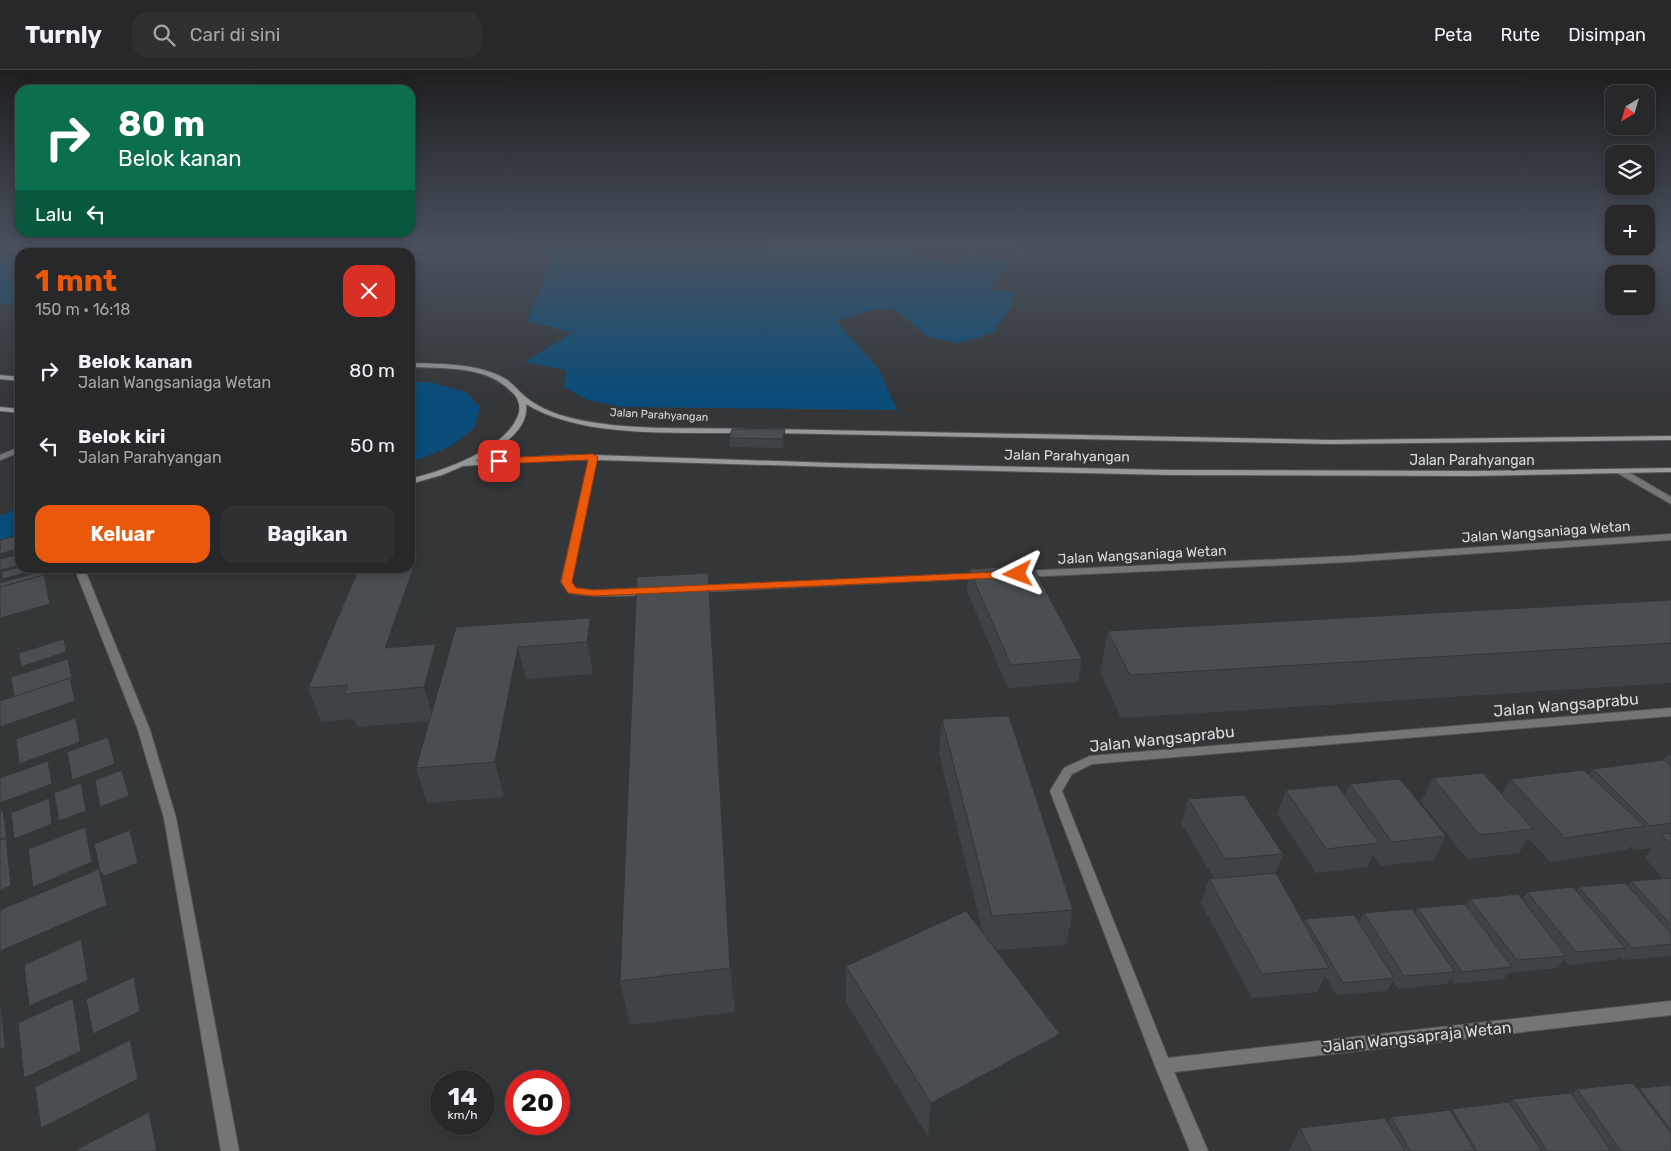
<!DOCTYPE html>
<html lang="id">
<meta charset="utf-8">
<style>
:root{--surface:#27282a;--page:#2f3032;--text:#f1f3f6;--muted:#a4a6a8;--line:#434447;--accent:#ea580c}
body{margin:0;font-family:Rubik,sans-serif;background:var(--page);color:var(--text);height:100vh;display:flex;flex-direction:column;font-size:19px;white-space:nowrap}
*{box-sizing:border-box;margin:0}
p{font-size:16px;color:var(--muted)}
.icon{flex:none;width:28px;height:28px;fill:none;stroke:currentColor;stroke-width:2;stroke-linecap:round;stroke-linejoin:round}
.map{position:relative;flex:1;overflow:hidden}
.drawer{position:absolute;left:15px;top:178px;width:400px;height:325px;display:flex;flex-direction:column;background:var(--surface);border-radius:15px;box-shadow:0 2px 12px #0003,0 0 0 1px var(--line)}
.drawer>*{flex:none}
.top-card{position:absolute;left:15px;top:15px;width:400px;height:152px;border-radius:15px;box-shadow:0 2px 12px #0003,0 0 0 1px var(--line);background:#0b6e4f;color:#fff;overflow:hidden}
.needle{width:32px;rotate:217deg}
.controls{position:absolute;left:1605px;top:15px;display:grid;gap:10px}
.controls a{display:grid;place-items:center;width:50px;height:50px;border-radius:10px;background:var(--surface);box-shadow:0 2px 12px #0003,0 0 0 1px var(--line);font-size:25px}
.speed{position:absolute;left:430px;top:1000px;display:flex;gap:10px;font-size:25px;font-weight:700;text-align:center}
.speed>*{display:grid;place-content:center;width:65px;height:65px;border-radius:50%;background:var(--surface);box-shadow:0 2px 12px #0003,0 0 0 1px var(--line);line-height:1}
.speed small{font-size:12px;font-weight:400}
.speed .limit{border:8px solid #d22;background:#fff;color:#111}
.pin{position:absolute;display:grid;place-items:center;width:42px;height:42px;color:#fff;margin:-21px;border-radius:10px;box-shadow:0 2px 8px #0006}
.me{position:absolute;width:55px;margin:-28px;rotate:267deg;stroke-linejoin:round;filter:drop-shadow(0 0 4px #0008)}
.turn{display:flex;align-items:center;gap:18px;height:105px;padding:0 20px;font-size:22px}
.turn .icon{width:65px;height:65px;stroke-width:2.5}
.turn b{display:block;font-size:35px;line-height:42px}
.then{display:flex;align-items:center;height:48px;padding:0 20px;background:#0003;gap:10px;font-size:19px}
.round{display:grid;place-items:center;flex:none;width:52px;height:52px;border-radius:15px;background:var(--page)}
.overview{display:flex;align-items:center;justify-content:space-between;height:85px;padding:0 20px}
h1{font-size:30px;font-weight:700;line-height:38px;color:var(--accent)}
.cta{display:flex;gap:10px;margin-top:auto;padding:10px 20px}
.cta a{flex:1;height:58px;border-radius:15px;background:var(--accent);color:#fff;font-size:20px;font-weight:700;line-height:58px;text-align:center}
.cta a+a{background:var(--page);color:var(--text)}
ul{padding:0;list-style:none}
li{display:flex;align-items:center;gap:15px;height:75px;padding:0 20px}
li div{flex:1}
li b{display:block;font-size:19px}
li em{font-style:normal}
header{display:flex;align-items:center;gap:30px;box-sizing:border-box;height:70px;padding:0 25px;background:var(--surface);border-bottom:1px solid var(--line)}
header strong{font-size:24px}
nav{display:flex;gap:28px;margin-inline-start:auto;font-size:18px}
.search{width:350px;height:45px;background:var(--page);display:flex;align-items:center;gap:12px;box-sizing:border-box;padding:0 18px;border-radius:15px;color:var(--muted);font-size:19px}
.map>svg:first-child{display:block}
</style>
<header>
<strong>Turnly</strong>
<div class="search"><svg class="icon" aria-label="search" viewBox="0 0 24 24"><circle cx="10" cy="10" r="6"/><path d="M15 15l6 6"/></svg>Cari di sini</div>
<nav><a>Peta</a><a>Rute</a><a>Disimpan</a></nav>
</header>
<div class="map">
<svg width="1671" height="1081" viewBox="0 0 1671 1081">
<rect width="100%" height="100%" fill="#343638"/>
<!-- green -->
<g fill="#094c79">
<polygon points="77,176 143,176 134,182 32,182 61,180"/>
<polygon points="914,176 907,184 949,194 975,184 1013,191 989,219 1014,223 1012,235 993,263 959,273 927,267 894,238 868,241 837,251 880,301 897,340 622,337 588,330 564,317 566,300 524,292 572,263 527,251 543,213 551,177"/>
<polygon points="20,183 20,231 0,235 0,185"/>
<polygon points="410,311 433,313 466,322 480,337 474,358 451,376 410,393"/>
<polygon points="20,437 20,469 0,474 0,446"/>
</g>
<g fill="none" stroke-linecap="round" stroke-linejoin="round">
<!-- river -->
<polygon fill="#306e9d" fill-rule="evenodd" points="5,176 74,176 70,182 20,182 20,186 10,183"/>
<defs>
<g id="lane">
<polygon points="20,377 20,382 0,390 0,385"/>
<path d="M590,385H596L597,387L571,512L575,518L593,520L650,518L655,521L653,523C635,527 587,527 569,523L561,512Z"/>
<polygon points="1671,464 1671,470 1349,492 1024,507 1019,504 1024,501 1349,486"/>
<polygon points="982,503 985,504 987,506 985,508 697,522 692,519 697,516"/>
</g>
<g id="street">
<polygon points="166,176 171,176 166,182 162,182"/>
<polygon points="1619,400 1625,400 1671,427 1671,434 1619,404"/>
<polygon points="81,498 90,498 87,505 150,660 176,748 239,1081 221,1081 164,748 138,660 77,505"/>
<polygon points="1671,638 1671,646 1092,694 1072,704 1062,721 1168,988 1671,931 1671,945 1174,1002 1208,1081 1190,1081 1155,996 1050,721 1064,698 1090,686"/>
</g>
<g id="secondary">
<path d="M410,293C442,294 478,293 506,309C512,313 516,318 520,322C531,333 545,340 560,345C617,362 686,357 745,359L749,361L745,363C681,362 582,369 526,334C530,361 495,381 475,391L564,385H593L834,393L1170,400L1471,401L1671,398V402L1471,406L1170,405L869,398L564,389L463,396L442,405L410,414V409C442,401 502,381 517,348C521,340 520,331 514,324C504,314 495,308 482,304C459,297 434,298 410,297Z"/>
<polygon points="0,305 20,307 20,311 0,309"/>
<polygon points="0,337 20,339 20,343 0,341"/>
<polygon points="769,359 1330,370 1671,366 1671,370 1330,374 772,363 769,363"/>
</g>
</defs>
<!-- lane casing -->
<use href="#lane" stroke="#525456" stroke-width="2"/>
<!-- street casing -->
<use href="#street" stroke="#525456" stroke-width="2"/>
<!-- secondary casing -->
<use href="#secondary" stroke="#525456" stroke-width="2"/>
<!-- lane -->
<use href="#lane" fill="#747576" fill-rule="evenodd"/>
<!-- street -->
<use href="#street" fill="#747576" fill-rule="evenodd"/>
<!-- secondary -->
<use href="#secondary" fill="#96989a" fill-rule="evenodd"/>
</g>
<!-- wall -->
<g fill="#404345">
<polygon points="785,359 785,369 784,378 730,377 729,368"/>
<polygon points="969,499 1082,589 1078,612 1008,618 967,521"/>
<polygon points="708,503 711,543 735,942 630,955 620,911"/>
<polygon points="426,516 407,576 436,574 444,601 590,548 596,581 593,604 526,609 504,727 427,733 416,698 429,651 357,657 354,649 321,652 308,618"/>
<polygon points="1671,530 1671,613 1121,648 1100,602 1108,561"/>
<polygon points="942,649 1073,840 1066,875 996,880 1052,998 928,1067 846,932 846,896 983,864 939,683"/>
<polygon points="1671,685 1671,885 1670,886 1623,890 1619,886 1616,890 1568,895 1564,889 1558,898 1509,903 1509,902 1504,909 1454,914 1450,909 1447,914 1398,919 1393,911 1387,921 1337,925 1325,906 1318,922 1252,928 1201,833 1209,809 1214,808 1181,753 1188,729 1283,784 1276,803 1303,852 1305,849 1359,853 1364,843 1415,843 1417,838 1466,835 1470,829 1522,830 1527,822 1576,821 1579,817 1628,816 1631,811 1663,809 1645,788 1652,778 1634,780 1630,776 1628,780 1550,792 1528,768 1519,783 1467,789 1421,732 1433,708 1502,725 1510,709 1589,705 1593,699 1663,690 1666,686"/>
<polygon points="1350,714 1446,766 1434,790 1381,796 1373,785 1368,797 1316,803 1277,744 1286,720 1345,726"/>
<polygon points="1671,1015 1671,1081 1289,1081 1300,1058 1388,1052 1391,1047 1451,1041 1452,1039 1510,1033 1513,1029 1572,1025 1577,1019 1638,1020 1639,1018"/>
</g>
<!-- shaded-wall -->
<g fill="#343738">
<polygon points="785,359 785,369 784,378 783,369"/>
<polygon points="0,405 11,425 0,432"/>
<polygon points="20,478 20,491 0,496 0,484"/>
<polygon points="418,485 426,516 396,610 385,578"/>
<polygon points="20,495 20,498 36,498 39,504 10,520 5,512 0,513 0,500"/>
<polygon points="37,498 51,498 39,501"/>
<polygon points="43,501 55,526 62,556 2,574 0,571 0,548"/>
<polygon points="708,503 711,543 735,942 730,898"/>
<polygon points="590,548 596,581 593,604 587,572"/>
<polygon points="64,569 70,581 73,594 71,594 74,600 80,625 83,631 88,654 81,657 83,660 88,684 52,697 55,703 60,726 49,730 56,741 60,766 23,781 14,769 49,730 7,746 11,752 15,781 23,792 29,840 0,852 0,733 26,706 19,694 78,658 3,684 6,689 9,712 0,716 0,657 70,608 69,595 28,608 21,597"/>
<polygon points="436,574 445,606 434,651 424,617"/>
<polygon points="518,577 526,609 504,727 495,692"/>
<polygon points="0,621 5,629 8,648 0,651"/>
<polygon points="108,667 115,679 122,706 85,720 88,725 94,753 67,763 59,751 79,722 72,710"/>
<polygon points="122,700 129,712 136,738 108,749 100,737"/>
<polygon points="85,757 93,769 99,799 104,806 130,760 137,773 145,805 112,819 114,823 123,860 86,876 90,882 97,922 75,932 82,941 90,994 34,1020 24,1008 39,949 29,936 83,877 0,913 0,881 42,829 33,817"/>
<polygon points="134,907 142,920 148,954 102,976 93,964"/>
<polygon points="0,920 10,932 15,989 0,996"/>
<polygon points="1060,964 1052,998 928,1067 931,1033"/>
<polygon points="130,970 139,982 147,1021 52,1070 41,1058"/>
<polygon points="149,1042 167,1066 170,1081 157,1081"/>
</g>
<!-- building -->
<g fill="#4b4e50" stroke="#343738">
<polygon points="732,359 785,359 783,369 729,368"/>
<polygon points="20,465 20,478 0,484 0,470"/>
<polygon points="20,484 20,495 0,500 0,489"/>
<polygon points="418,485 385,578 436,574 424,617 344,624 348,615 308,618 359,498 410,498 410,486"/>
<polygon points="1032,495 1082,589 1011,595 969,499"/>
<polygon points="20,497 20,498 34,498 35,500 3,509 2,502"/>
<polygon points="43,501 43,505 0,517 0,513"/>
<polygon points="708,503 730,898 620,911 637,507"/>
<polygon points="44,505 50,534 0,548 0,517"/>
<polygon points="1671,530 1671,573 1130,605 1108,561"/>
<polygon points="590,548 587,572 518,577 495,692 416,698 456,557"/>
<polygon points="64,569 66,582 21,597 19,583"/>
<polygon points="68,589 73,614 70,608 14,627 11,607"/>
<polygon points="70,608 75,631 0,657 0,631"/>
<polygon points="1009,646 1073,840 992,846 942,649"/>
<polygon points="76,648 80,672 19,694 16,669"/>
<polygon points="108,667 115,694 72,710 67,682"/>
<polygon points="1671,685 1671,691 1666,686"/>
<polygon points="1664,690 1671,696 1671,753 1650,756 1593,699"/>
<polygon points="48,691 52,714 0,733 0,708"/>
<polygon points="122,700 129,726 100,737 95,710"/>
<polygon points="1584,700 1644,756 1565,768 1510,709"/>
<polygon points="1483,703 1533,759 1480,765 1433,708"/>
<polygon points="1400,709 1446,766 1392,772 1350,714"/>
<polygon points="81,713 86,741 59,751 54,723"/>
<polygon points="1337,715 1379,773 1326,779 1286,720"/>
<polygon points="1244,725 1283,784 1225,789 1188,729"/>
<polygon points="49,728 52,754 14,769 11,743"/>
<polygon points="3,740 7,769 6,768 0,770 0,741"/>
<polygon points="85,757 92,792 33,817 28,779"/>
<polygon points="130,760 138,793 104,806 100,801 94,774"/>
<polygon points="1671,763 1671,774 1661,764"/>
<polygon points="6,768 11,816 0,820 0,770"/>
<polygon points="99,799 107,835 0,881 0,840"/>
<polygon points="1276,803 1329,898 1262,904 1209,809"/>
<polygon points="1671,808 1671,855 1631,811"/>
<polygon points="1625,813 1671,863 1671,874 1632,878 1579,817"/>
<polygon points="1573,817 1625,878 1576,882 1527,822"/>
<polygon points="1518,824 1566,886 1517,890 1470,829"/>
<polygon points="1465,834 1512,897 1462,902 1417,838"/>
<polygon points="1412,839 1455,902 1404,906 1364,843"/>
<polygon points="966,841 1060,964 931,1033 846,896"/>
<polygon points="1354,845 1394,908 1343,913 1305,849"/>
<polygon points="81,869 88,910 29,936 24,895"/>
<polygon points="134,907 140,941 93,964 86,929"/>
<polygon points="0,924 5,977 0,979"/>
<polygon points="73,928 81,981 24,1008 18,953"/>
<polygon points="130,970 138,1009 41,1058 35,1017"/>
<polygon points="1633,1013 1671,1063 1671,1081 1621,1081 1577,1019"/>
<polygon points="1671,1015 1671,1060 1639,1018"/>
<polygon points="1571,1023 1611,1081 1547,1081 1513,1029"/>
<polygon points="1509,1032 1542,1081 1477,1081 1452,1039"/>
<polygon points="1450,1040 1475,1081 1410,1081 1391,1047"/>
<polygon points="149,1042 157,1081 74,1081"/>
<polygon points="1385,1048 1405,1081 1311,1081 1300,1058"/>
</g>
<!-- sky -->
<linearGradient id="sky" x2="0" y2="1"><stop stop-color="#1d1e1f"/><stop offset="0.54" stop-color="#4a525e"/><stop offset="1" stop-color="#4a525e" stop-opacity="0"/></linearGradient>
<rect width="1671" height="328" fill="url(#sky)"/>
<!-- route -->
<polygon fill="#ea580c" stroke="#983908" points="593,384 598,387 572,512 576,518 593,520 1018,501 1023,504 1018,507 593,526 568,523 561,512 588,390 499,394 495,391 499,388"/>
<g text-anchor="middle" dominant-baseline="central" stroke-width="5" stroke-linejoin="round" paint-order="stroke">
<!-- far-street labels -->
<g font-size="11" fill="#dadbdd" stroke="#343638">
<text transform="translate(659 345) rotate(3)">Jalan Parahyangan</text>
</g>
<!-- street labels -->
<g font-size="14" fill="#dadbdd" stroke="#343638">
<text transform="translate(1067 386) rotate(1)">Jalan Parahyangan</text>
<text x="1472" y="390">Jalan Parahyangan</text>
<text transform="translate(1546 462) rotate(-4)">Jalan Wangsaniaga Wetan</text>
<text transform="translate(1142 485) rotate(-3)">Jalan Wangsaniaga Wetan</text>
</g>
<!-- near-street labels -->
<g font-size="16" fill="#dadbdd" stroke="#343638">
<text transform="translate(1566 635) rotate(-5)">Jalan Wangsaprabu</text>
<text transform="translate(1162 669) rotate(-6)">Jalan Wangsaprabu</text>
<text transform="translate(1417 967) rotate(-6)">Jalan Wangsapraja Wetan</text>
</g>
</g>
</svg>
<div class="controls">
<a><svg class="needle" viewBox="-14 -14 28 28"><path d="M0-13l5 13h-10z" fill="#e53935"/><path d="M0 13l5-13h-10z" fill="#a4a6a8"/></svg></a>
<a><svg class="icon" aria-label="layers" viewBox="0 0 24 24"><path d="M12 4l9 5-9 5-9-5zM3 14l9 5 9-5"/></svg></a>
<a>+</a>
<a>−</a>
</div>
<div class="speed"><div>14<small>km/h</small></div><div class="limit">20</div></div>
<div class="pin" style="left:499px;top:391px;background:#d93025"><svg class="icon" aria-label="arrive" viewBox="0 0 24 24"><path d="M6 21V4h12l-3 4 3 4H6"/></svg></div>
<svg class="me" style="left:1018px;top:504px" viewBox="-20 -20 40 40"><path d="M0-17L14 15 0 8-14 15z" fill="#ea580c" stroke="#fff" stroke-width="4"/></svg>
<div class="top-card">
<div class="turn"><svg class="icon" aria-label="right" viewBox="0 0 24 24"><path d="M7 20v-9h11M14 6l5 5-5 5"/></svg><div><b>80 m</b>Belok kanan</div></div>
<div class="then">Lalu<svg class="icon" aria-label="left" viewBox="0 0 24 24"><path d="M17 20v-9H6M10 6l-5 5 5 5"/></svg></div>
</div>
<section class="drawer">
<div class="overview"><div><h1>1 mnt</h1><p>150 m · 16:18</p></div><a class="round" style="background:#d93025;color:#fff"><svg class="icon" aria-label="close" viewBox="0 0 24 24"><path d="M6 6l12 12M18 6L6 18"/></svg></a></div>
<ul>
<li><svg class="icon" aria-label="right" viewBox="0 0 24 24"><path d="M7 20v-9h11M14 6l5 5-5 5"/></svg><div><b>Belok kanan</b><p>Jalan Wangsaniaga Wetan</p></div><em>80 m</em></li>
<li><svg class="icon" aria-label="left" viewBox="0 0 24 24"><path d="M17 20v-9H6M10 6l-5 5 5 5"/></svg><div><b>Belok kiri</b><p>Jalan Parahyangan</p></div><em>50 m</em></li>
</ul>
<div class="cta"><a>Keluar</a><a>Bagikan</a></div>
</section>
</div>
